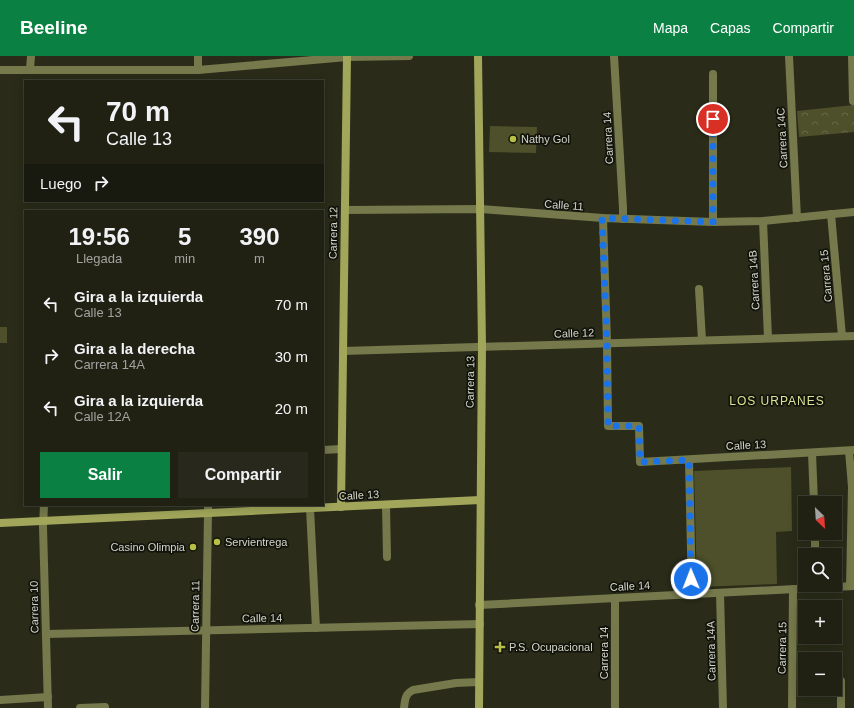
<!DOCTYPE html>
<html lang="es">
<meta charset="utf-8">
<style>
:root{--surface:#202113;--page:#28291c;--text:#f1f3f6;--muted:#a2a3a0;--line:#3d3e33;--accent:#0b8043}
body{margin:0;font-family:Helvetica,sans-serif;background:var(--page);color:var(--text);height:100vh;display:flex;flex-direction:column;font-size:15px;white-space:nowrap}
*{box-sizing:border-box;margin:0}
p{font-size:13px;color:var(--muted)}
.icon{flex:none;width:22px;height:22px;fill:none;stroke:currentColor;stroke-width:2;stroke-linecap:round;stroke-linejoin:round}
.map{position:relative;flex:1;overflow:hidden}
.sheet{position:absolute;left:24px;top:154px;width:300px;height:296px;display:flex;flex-direction:column;background:var(--surface);border-radius:0px;box-shadow:0 2px 10px #0003,0 0 0 1px var(--line)}
.sheet>*{flex:none}
.guide{position:absolute;left:24px;top:24px;width:300px;height:122px;border-radius:0px;box-shadow:0 2px 10px #0003,0 0 0 1px var(--line);background:#202113;color:var(--text);overflow:hidden}
.needle{width:26px;rotate:155deg}
.controls{position:absolute;left:798px;top:440px;display:grid;gap:8px}
.controls a{display:grid;place-items:center;width:44px;height:44px;border-radius:0px;background:var(--surface);box-shadow:0 2px 10px #0003,0 0 0 1px var(--line);font-size:20px}
.pin{position:absolute;display:grid;place-items:center;width:34px;height:34px;color:#fff;margin:-17px;border:2px solid #fff;border-radius:50%;box-shadow:0 1px 4px #0007}
.me{position:absolute;width:44px;margin:-22px;rotate:359deg;stroke-linejoin:round;filter:drop-shadow(0 0 3px #0008)}
.turn{display:flex;align-items:center;gap:14px;height:84px;padding:0 16px;font-size:18px}
.turn .icon{width:52px;height:52px;stroke-width:2.5}
.turn b{display:block;font-size:28px;line-height:34px}
.then{display:flex;align-items:center;height:38px;padding:0 16px;background:#0003;gap:8px;font-size:15px}
.eta{display:flex;justify-content:space-evenly;align-items:center;height:68px;text-align:center}
.eta b{font-size:24px;font-weight:800;line-height:28px}
.primary-button{display:flex;gap:8px;margin-top:auto;padding:8px 16px}
.primary-button a{flex:1;height:46px;border-radius:0px;background:var(--accent);color:#fff;font-size:16px;font-weight:800;line-height:46px;text-align:center}
.primary-button a+a{background:var(--page);color:var(--text)}
ul{padding:0;list-style:none}
li{display:flex;align-items:center;gap:12px;height:52px;padding:0 16px}
li div{flex:1}
li b{display:block;font-size:15px}
li em{font-style:normal}
header{display:flex;align-items:center;gap:24px;box-sizing:border-box;height:56px;padding:0 20px;background:var(--accent);color:#fff}
header strong{font-size:19px}
nav{display:flex;gap:22px;margin-inline-start:auto;font-size:14px}
.map>svg:first-child{display:block}
</style>
<header>
<strong>Beeline</strong>
<nav><a>Mapa</a><a>Capas</a><a>Compartir</a></nav>
</header>
<div class="map">
<svg width="854" height="652" viewBox="0 0 854 652">
<defs>
<pattern id="park-crowns" width="20" height="18" patternUnits="userSpaceOnUse"><rect width="20" height="18" fill="#4d502a"/><path d="M2 6a3 3 0 1 1 6 0M12 15a3 3 0 1 1 6 0" fill="none" stroke="#666848"/></pattern>
</defs>
<rect width="100%" height="100%" fill="#2a2c19"/>
<!-- grass -->
<g fill="#4d502a">
<polygon points="490,70 537,71 536,97 489,96"/>
<rect x="0" y="271" width="7" height="16"/>
<polygon points="791,411 792,475 776,476 777,528 697,531 694,415"/>
</g>
<!-- park -->
<polygon fill="url(#park-crowns)" points="854,49 854,76 799,81 797,55"/>
<g fill="none" stroke-linecap="round" stroke-linejoin="round">
<!-- minor -->
<g stroke="#75794b" stroke-width="8">
<polyline points="198,0 198,14"/>
<polyline points="614,0 623,152 623,163"/>
<polyline points="789,0 797,162"/>
<polyline points="852,0 853,45"/>
<polyline points="0,14 198,14 347,1 409,0"/>
<polyline points="831,158 842,280"/>
<polyline points="603,162 607,287 608,370 639,370 640,406 854,394"/>
<polyline points="763,165 768,282"/>
<polyline points="713,166 713,18"/>
<polyline points="699,233 702,284"/>
<polyline points="343,295 854,280"/>
<polyline points="323,394 341,393"/>
<polyline points="849,395 852,431 850,530"/>
<polyline points="812,397 814,447"/>
<polyline points="689,404 692,538"/>
<polyline points="44,449 43,471 48,652"/>
<polyline points="386,449 387,501"/>
<polyline points="310,452 316,572"/>
<polyline points="208,457 208,449"/>
<polyline points="815,477 815,499"/>
<polyline points="720,537 723,652"/>
<polyline points="479,549 854,530"/>
<polyline points="46,578 480,568"/>
<polyline points="841,625 841,652"/>
<polyline points="0,644 48,641"/>
<polyline points="80,652 105,651"/>
<path d="M404,652C405,644 405,638 413,634L456,627L479,626"/>
<polyline points="615,652 615,542"/>
<polyline points="792,652 793,533"/>
</g>
<!-- tertiary -->
<g stroke="#75794b" stroke-width="8">
<polyline points="30,13 31,0"/>
<polyline points="345,154 481,153 603,162 713,166 763,165 854,156"/>
<polyline points="205,652 208,457"/>
</g>
<!-- secondary -->
<g stroke="#a1a65b" stroke-width="8">
<polyline points="478,0 482,291 479,652"/>
<polyline points="341,451 347,0"/>
<polyline points="0,467 480,444"/>
</g>
</g>
<g fill="none" stroke-linecap="round" stroke-linejoin="round">
<!-- route -->
<polyline stroke="#1a73e8" stroke-width="7" stroke-dasharray="0 12.6" points="691,523 689,404 640,406 639,370 608,370 607,287 602,162 713,166 713,63"/>
</g>
<!-- markers -->
<g fill="#bac045" stroke="#12130b" stroke-width="1.5">
<circle cx="513" cy="83" r="4"/>
<circle cx="217" cy="486" r="4"/>
<circle cx="193" cy="491" r="4"/>
<path d="M498 585h4v4h4v4h-4v4h-4v-4h-4v-4h4z"/>
</g>
<g text-anchor="middle" dominant-baseline="central" stroke-width="3.5" stroke-linejoin="round" paint-order="stroke">
<!-- street labels -->
<g font-size="11" fill="#d3d5c9" stroke="#12130b">
<text transform="translate(608 82) rotate(-93)">Carrera 14</text>
<text transform="translate(782 82) rotate(-93)">Carrera 14C</text>
<text transform="translate(564 149) rotate(4)">Calle 11</text>
<text transform="translate(333 177) rotate(-89)">Carrera 12</text>
<text transform="translate(826 220) rotate(-95)">Carrera 15</text>
<text transform="translate(754 224) rotate(-93)">Carrera 14B</text>
<text transform="translate(574 277) rotate(-2)">Calle 12</text>
<text transform="translate(470 326) rotate(-89)">Carrera 13</text>
<text transform="translate(746 389) rotate(-3)">Calle 13</text>
<text transform="translate(359 439) rotate(-3)">Calle 13</text>
<text transform="translate(630 530) rotate(-3)">Calle 14</text>
<text transform="translate(195 550) rotate(-89)">Carrera 11</text>
<text transform="translate(34 551) rotate(-91)">Carrera 10</text>
<text transform="translate(262 562) rotate(-1)">Calle 14</text>
<text transform="translate(782 592) rotate(-89)">Carrera 15</text>
<text transform="translate(711 595) rotate(-91)">Carrera 14A</text>
<text transform="translate(604 597) rotate(-90)">Carrera 14</text>
</g>
<!-- poi labels -->
<g font-size="11" fill="#d3d5c9" stroke="#12130b" text-anchor="start">
<text x="521" y="83">Nathy Gol</text>
<text x="225" y="486">Servientrega</text>
<text x="185" y="491" text-anchor="end">Casino Olimpia</text>
<text x="509" y="591">P.S. Ocupacional</text>
</g>
<!-- neighbourhood labels -->
<g font-size="12" letter-spacing="1" fill="#dbe193" stroke="#12130b">
<text x="777" y="345">LOS URPANES</text>
</g>
</g>
</svg>
<div class="controls">
<a><svg class="needle" viewBox="-14 -14 28 28"><path d="M0-13l5 13h-10z" fill="#e53935"/><path d="M0 13l5-13h-10z" fill="#a2a3a0"/></svg></a>
<a><svg class="icon" aria-label="search" viewBox="0 0 24 24"><circle cx="10" cy="10" r="6"/><path d="M15 15l6 6"/></svg></a>
<a>+</a>
<a>−</a>
</div>
<div class="pin" style="left:713px;top:63px;background:#d93025"><svg class="icon" aria-label="arrive" viewBox="0 0 24 24"><path d="M6 21V4h12l-3 4 3 4H6"/></svg></div>
<svg class="me" style="left:691px;top:523px" viewBox="-20 -20 40 40"><circle r="17" fill="#1a73e8" stroke="#fff" stroke-width="3"/><path d="M0-11L8 9 0 5-8 9z" fill="#fff"/></svg>
<div class="guide">
<div class="turn"><svg class="icon" aria-label="left" viewBox="0 0 24 24"><path d="M17 20v-9H6M10 6l-5 5 5 5"/></svg><div><b>70 m</b>Calle 13</div></div>
<div class="then">Luego<svg class="icon" aria-label="right" viewBox="0 0 24 24"><path d="M7 20v-9h11M14 6l5 5-5 5"/></svg></div>
</div>
<section class="sheet">
<div class="eta">
<div><b>19:56</b><p>Llegada</p></div>
<div><b>5</b><p>min</p></div>
<div><b>390</b><p>m</p></div>
</div>
<ul>
<li><svg class="icon" aria-label="left" viewBox="0 0 24 24"><path d="M17 20v-9H6M10 6l-5 5 5 5"/></svg><div><b>Gira a la izquierda</b><p>Calle 13</p></div><em>70 m</em></li>
<li><svg class="icon" aria-label="right" viewBox="0 0 24 24"><path d="M7 20v-9h11M14 6l5 5-5 5"/></svg><div><b>Gira a la derecha</b><p>Carrera 14A</p></div><em>30 m</em></li>
<li><svg class="icon" aria-label="left" viewBox="0 0 24 24"><path d="M17 20v-9H6M10 6l-5 5 5 5"/></svg><div><b>Gira a la izquierda</b><p>Calle 12A</p></div><em>20 m</em></li>
</ul>
<div class="primary-button"><a>Salir</a><a>Compartir</a></div>
</section>
</div>
